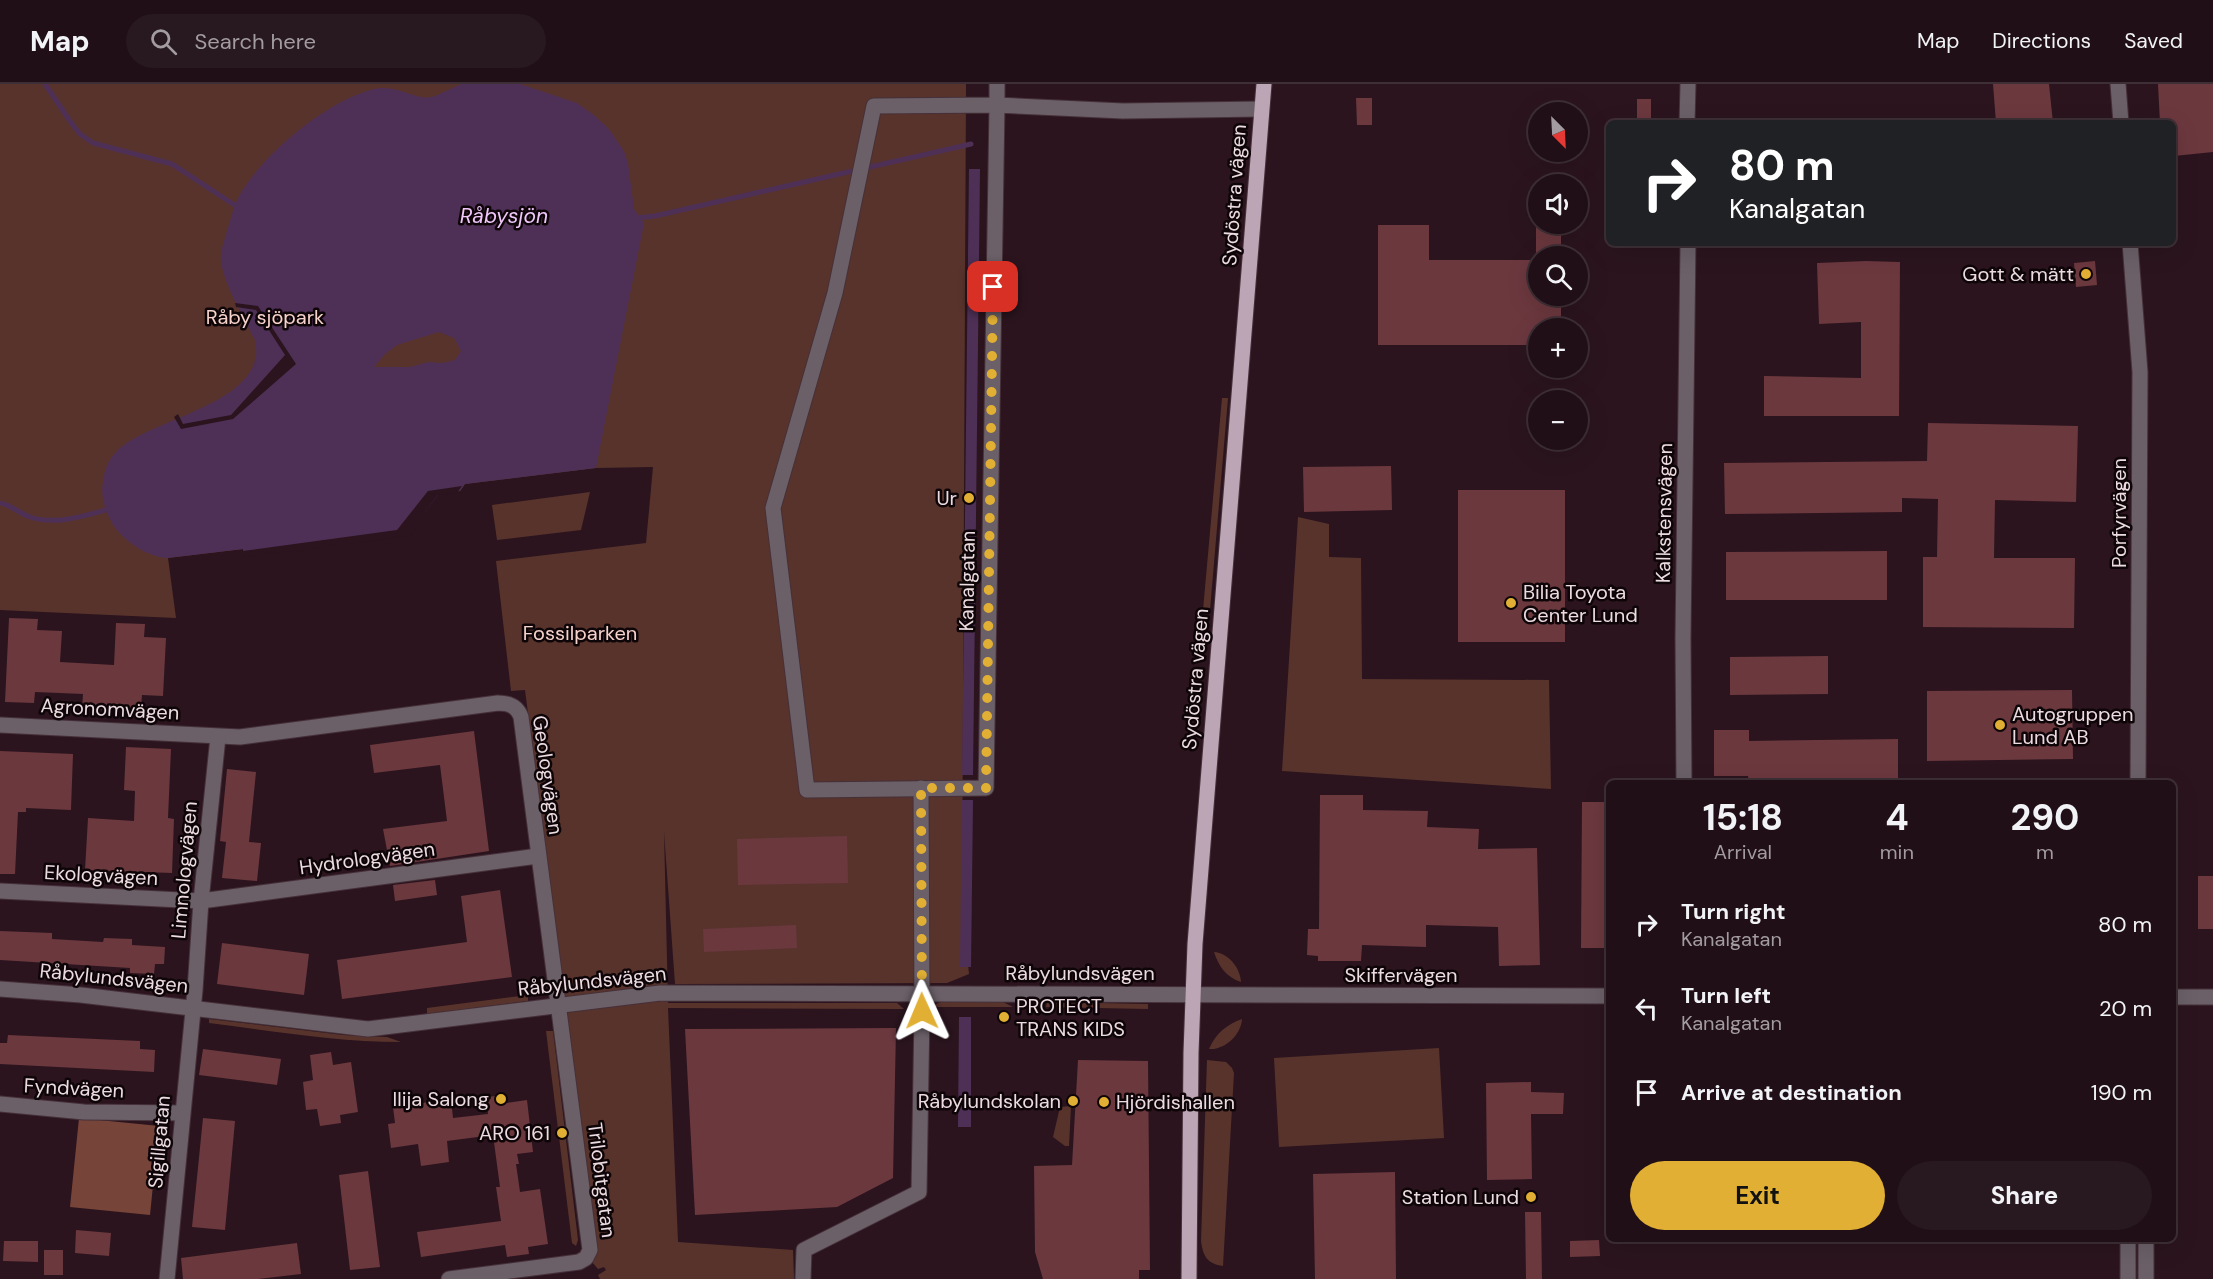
<!DOCTYPE html>
<meta charset="utf-8">
<style>
:root{--surface:#200f16;--page:#28181f;--text:#f1f3f6;--muted:#a29ca1;--line:#3d2f35;--accent:#e1af34}
body{margin:0;font-family:"DM Sans",sans-serif;background:var(--page);color:var(--text);height:100vh;display:flex;flex-direction:column;font-size:22px;white-space:nowrap}
*{box-sizing:border-box;margin:0}
p{font-size:20px;color:var(--muted)}
.icon{flex:none;width:33px;height:33px;fill:none;stroke:currentColor;stroke-width:2;stroke-linecap:round;stroke-linejoin:round}
.map{position:relative;flex:1;overflow:hidden}
.details{position:absolute;left:1606px;top:696px;width:570px;height:462px;display:flex;flex-direction:column;background:var(--surface);border-radius:9px;box-shadow:0 6px 24px #0002,0 0 0 2px var(--line)}
.details>*{flex:none}
.guide{position:absolute;left:1606px;top:36px;width:570px;height:126px;border-radius:9px;box-shadow:0 6px 24px #0002,0 0 0 2px var(--line);background:#202124;color:#fff;overflow:hidden}
.needle{width:39px;rotate:156deg}
.controls{position:absolute;left:1528px;top:18px;display:grid;gap:12px}
.controls a{display:grid;place-items:center;width:60px;height:60px;border-radius:50%;background:var(--surface);box-shadow:0 6px 24px #0002,0 0 0 2px var(--line);font-size:30px}
.pin{position:absolute;display:grid;place-items:center;width:51px;height:51px;color:#fff;margin:-26px;border-radius:12px;box-shadow:0 3px 9px #0006}
.me{position:absolute;width:66px;margin:-33px;rotate:359deg;stroke-linejoin:round;filter:drop-shadow(0 0 4px #0008)}
.turn{display:flex;align-items:center;gap:21px;height:126px;padding:0 24px;font-size:27px}
.turn .icon{width:78px;height:78px;stroke-width:2.5}
.turn b{display:block;font-size:42px;line-height:51px}
.eta{display:flex;justify-content:space-evenly;align-items:center;height:102px;text-align:center}
.eta b{font-size:36px;font-weight:700;line-height:42px}
.cta{display:flex;gap:12px;margin-top:auto;padding:12px 24px}
.cta a{flex:1;height:69px;border-radius:36px;background:var(--accent);color:#111;font-size:24px;font-weight:700;line-height:69px;text-align:center}
.cta a+a{background:var(--page);color:var(--text)}
ul{padding:0;list-style:none}
li{display:flex;align-items:center;gap:18px;height:84px;padding:0 24px}
li div{flex:1}
li b{display:block;font-size:22px}
li em{font-style:normal}
header{display:flex;align-items:center;gap:36px;box-sizing:border-box;height:84px;padding:0 30px;background:var(--surface);border-bottom:2px solid var(--line)}
header strong{font-size:28px}
nav{display:flex;gap:33px;margin-inline-start:auto;font-size:21px}
.search{width:420px;height:54px;background:var(--page);display:flex;align-items:center;gap:15px;box-sizing:border-box;padding:0 21px;border-radius:33px;color:var(--muted);font-size:22px}
.map>svg:first-child{display:block}
</style>
<header>
<strong>Map</strong>
<div class="search"><svg class="icon" aria-label="search" viewBox="0 0 24 24"><circle cx="10" cy="10" r="6"/><path d="M15 15l6 6"/></svg>Search here</div>
<nav><a>Map</a><a>Directions</a><a>Saved</a></nav>
</header>
<div class="map">
<svg width="2213" height="1195" viewBox="0 0 2213 1195">
<rect width="100%" height="100%" fill="#2b141e"/>
<!-- green -->
<g fill="#58332c">
<polygon points="0,0 966,0 962,824 969,890 947,899 675,900 664,748 668,919 897,919 904,925 668,924 678,1158 793,1166 794,1195 600,1195 598,1191 606,1186 604,1183 598,1185 591,1177 597,1170 595,1149 525,606 511,607 496,477 646,459 653,383 596,384 465,400 460,407 439,410 244,470 243,465 168,474 176,534 0,526"/>
<polygon points="1222,314 1228,314 1210,526 1203,526"/>
<polygon points="590,408 581,446 497,456 492,421"/>
<polygon points="1298,433 1329,440 1329,473 1361,474 1362,595 1549,596 1551,705 1282,687"/>
<path d="M1214,868C1228,869 1240,883 1241,898C1226,893 1219,883 1214,868Z"/>
<polygon points="528,911 528,917 427,930 427,924"/>
<polygon points="940,918 1003,918 1013,923 931,923"/>
<polygon points="1047,918 1148,920 1148,925 1046,923"/>
<path d="M209,935L343,951L387,953L401,958C337,958 273,947 209,939Z"/>
<path d="M1242,935C1241,951 1225,966 1209,965C1216,949 1226,941 1242,935Z"/>
<polygon points="546,947 553,947 578,1156 576,1162 572,1159"/>
<polygon points="1439,964 1444,1054 1279,1063 1274,974"/>
<path d="M1207,976L1226,978L1232,984L1234,989L1223,1182C1207,1180 1203,1172 1201,1157Z"/>
<polygon points="1071,1022 1069,1062 1065,1062 1053,1053 1060,1023"/>
</g>
<!-- forest -->
<polygon fill="#77443a" points="79,1034 159,1042 150,1131 70,1123"/>
<!-- water -->
<g fill="#4e3056" fill-rule="evenodd">
<path d="M462,0H520L577,19L595,32L609,45L624,67L628,79L634,125L644,139L596,384L465,400L460,407L439,410L408,450L244,470L243,465L167,474C148,473 125,458 114,442C106,430 100,413 103,398C104,386 109,374 118,366C151,334 270,319 255,256C245,236 222,197 221,176C220,167 224,158 226,150C231,135 234,120 242,107C268,66 327,17 374,5C398,0 415,17 432,13C442,10 452,3 462,0ZM439,248L454,254L461,267L455,276L442,279L428,278L410,283H374L385,270L397,261Z"/>
<polygon points="969,85 980,85 973,691 962,691"/>
<polygon points="962,716 973,716 971,883 960,883"/>
<polygon points="959,933 971,933 971,1043 958,1043"/>
</g>
<!-- pier -->
<g fill="#2b141e">
<polygon points="235,219 258,222 296,280 233,335 181,345 174,333 178,330 183,340 231,331 285,271 256,226 236,223"/>
<polygon points="462,402 457,409 438,411 414,443 416,444 410,452 244,473 243,467 397,446 428,407"/>
</g>
<g fill="none" stroke-linecap="round" stroke-linejoin="round">
<!-- stream -->
<g stroke="#4e3056" stroke-width="5">
<polyline points="45,0 72,40 80,50 93,59 172,80 239,124"/>
<polyline points="636,134 655,132 971,60"/>
<path d="M0,419C11,421 19,429 30,433C57,442 86,431 113,424"/>
</g>
</g>
<!-- building -->
<g fill="#6b383e">
<polygon points="1993,0 2049,0 2053,39 1996,39"/>
<polygon points="2158,0 2213,0 2213,68 2174,72 2174,39 2160,39"/>
<polygon points="1356,14 1372,14 1372,41 1357,41"/>
<rect x="1637" y="15" width="14" height="24"/>
<rect x="1536" y="140" width="25" height="32"/>
<polygon points="1378,141 1429,141 1429,176 1539,176 1539,212 1561,212 1561,244 1539,244 1539,261 1378,261"/>
<polygon points="1866,177 1900,178 1899,332 1764,332 1764,292 1861,294 1861,238 1819,240 1817,179"/>
<polygon points="2095,177 2097,201 2076,203 2074,179"/>
<polygon points="1928,339 2078,342 2076,418 1995,416 1994,474 2075,474 2074,544 1923,543 1923,473 1937,473 1938,415 1902,414 1902,428 1725,430 1724,379 1927,377"/>
<polygon points="1391,382 1392,426 1304,428 1303,383"/>
<rect x="1458" y="406" width="107" height="152"/>
<polygon points="1887,467 1887,516 1726,516 1726,468"/>
<polygon points="9,534 38,535 37,546 62,547 60,578 114,581 116,539 145,540 144,553 166,554 163,612 142,611 141,624 102,622 102,626 82,625 83,610 35,608 34,619 5,618"/>
<polygon points="1828,572 1828,610 1730,611 1730,573"/>
<polygon points="2072,606 2073,675 1927,677 1927,607"/>
<polygon points="1714,646 1749,646 1749,657 1898,655 1898,698 1749,699 1748,692 1714,692"/>
<polygon points="474,647 489,767 390,782 383,745 447,737 440,681 374,689 370,661"/>
<polygon points="126,663 171,665 168,734 174,735 172,789 85,786 88,734 134,737 135,707 124,706"/>
<polygon points="0,667 73,670 71,726 26,724 26,728 18,728 15,790 0,790"/>
<polygon points="227,685 256,688 249,758 261,759 257,797 222,794 226,758 220,757"/>
<polygon points="1320,711 1363,711 1363,726 1428,727 1427,743 1479,745 1478,765 1537,764 1540,881 1499,882 1498,843 1426,841 1426,863 1362,861 1361,877 1318,877 1318,872 1307,871 1308,845 1319,845"/>
<polygon points="1582,718 1610,718 1610,864 1581,864"/>
<polygon points="847,752 848,799 738,801 737,755"/>
<rect x="2198" y="792" width="15" height="53"/>
<polygon points="435,796 437,811 395,817 393,801"/>
<polygon points="500,806 512,893 342,915 337,876 467,858 461,812"/>
<polygon points="796,841 797,864 704,868 703,845"/>
<polygon points="0,847 52,849 52,855 103,858 104,854 132,855 132,861 165,863 164,880 155,880 154,890 130,889 130,884 0,876"/>
<polygon points="222,859 309,870 304,911 217,900"/>
<polygon points="896,944 893,1094 837,1123 695,1131 685,945"/>
<polygon points="8,951 140,957 140,965 155,966 154,988 0,980 0,959 7,959"/>
<polygon points="203,965 281,975 277,1001 199,991"/>
<polygon points="331,968 333,981 351,978 358,1028 340,1031 341,1039 320,1042 317,1025 306,1026 303,998 313,996 310,971"/>
<polygon points="1078,976 1148,977 1150,1186 1139,1186 1139,1195 1043,1195 1035,1168 1034,1082 1072,1081"/>
<polygon points="1531,998 1531,1008 1564,1009 1563,1030 1531,1030 1532,1095 1487,1096 1486,999"/>
<polygon points="506,1011 507,1019 527,1016 533,1068 517,1070 519,1080 516,1080 520,1108 540,1105 548,1160 528,1163 529,1170 507,1173 505,1161 421,1173 417,1148 501,1137 496,1103 500,1103 493,1051 447,1057 449,1078 421,1082 418,1060 391,1064 388,1040 395,1039 393,1023 451,1015 453,1034 488,1030 486,1013"/>
<polygon points="203,1034 235,1037 225,1146 192,1143"/>
<polygon points="368,1087 380,1183 350,1186 339,1091"/>
<polygon points="1395,1088 1396,1195 1315,1195 1313,1090"/>
<polygon points="1525,1128 1541,1128 1542,1195 1526,1195"/>
<polygon points="76,1146 111,1149 109,1172 75,1169"/>
<polygon points="1599,1156 1600,1172 1570,1173 1570,1157"/>
<polygon points="4,1157 38,1157 38,1178 3,1177"/>
<polygon points="297,1159 301,1190 258,1195 183,1195 181,1174"/>
<rect x="44" y="1166" width="19" height="25"/>
</g>
<g fill="none" stroke-linecap="round" stroke-linejoin="round">
<defs>
<g id="minor">
<polyline points="997,0 997,21 986,704 807,706 773,424 835,209 874,22 997,21 1123,27 1261,25"/>
<polyline points="2118,0 2121,39"/>
<polyline points="1687,39 1688,0"/>
<polyline points="2130,159 2140,288 2138,699"/>
<path d="M0,641L240,653L498,619C509,619 517,622 521,633L590,1166L586,1174L579,1178L449,1195"/>
<polyline points="1684,699 1683,554 1688,159"/>
<polyline points="0,807 201,817 538,772"/>
<polyline points="0,905 81,911 368,945 660,909 1610,912"/>
<polyline points="2174,913 2213,913"/>
<polyline points="0,1020 84,1028 182,1029"/>
<polyline points="2128,1155 2128,1195"/>
<polyline points="167,1195 195,906 201,817 218,653"/>
<polyline points="803,1195 804,1166 919,1108 922,927 921,704"/>
<polyline points="2146,1195 2146,1155"/>
</g>
<polyline id="major" points="1189,1195 1191,969 1195,860 1264,0"/>
</defs>
<!-- minor casing -->
<use href="#minor" stroke="#463039" stroke-width="17"/>
<!-- major casing -->
<use href="#major" stroke="#463039" stroke-width="17"/>
<!-- minor -->
<use href="#minor" stroke="#6b6068" stroke-width="15"/>
<!-- major -->
<use href="#major" stroke="#bca5b5" stroke-width="15"/>
</g>
<g fill="none" stroke-linecap="round" stroke-linejoin="round">
<!-- route -->
<polyline stroke="#e1af34" stroke-width="10" stroke-dasharray="0 18" points="922,927 921,704 986,704 993,203"/>
</g>
<!-- markers -->
<g fill="#e1af34" stroke="#0d0507" stroke-width="2">
<circle cx="2086" cy="190" r="6"/>
<circle cx="969" cy="414" r="6"/>
<circle cx="1511" cy="519" r="6"/>
<circle cx="2000" cy="641" r="6"/>
<circle cx="1004" cy="933" r="6"/>
<circle cx="501" cy="1015" r="6"/>
<circle cx="1073" cy="1017" r="6"/>
<circle cx="1104" cy="1018" r="6"/>
<circle cx="562" cy="1049" r="6"/>
<circle cx="1531" cy="1113" r="6"/>
</g>
<g text-anchor="middle" dominant-baseline="central" stroke-width="5" stroke-linejoin="round" paint-order="stroke">
<!-- street labels -->
<g font-size="20" fill="#ecdbe0" stroke="#0d0507">
<text transform="translate(1234 111) rotate(-86)">Sydöstra vägen</text>
<text transform="translate(1664 429) rotate(-89)">Kalkstensvägen</text>
<text transform="translate(2119 429) rotate(-90)">Porfyrvägen</text>
<text transform="translate(967 497) rotate(-89)">Kanalgatan</text>
<text transform="translate(1195 595) rotate(-85)">Sydöstra vägen</text>
<text transform="translate(110 625) rotate(3)">Agronomvägen</text>
<text transform="translate(548 691) rotate(82)">Geologvägen</text>
<text transform="translate(367 774) rotate(-8)">Hydrologvägen</text>
<text transform="translate(184 786) rotate(-85)">Limnologvägen</text>
<text transform="translate(101 791) rotate(3)">Ekologvägen</text>
<text x="1080" y="889">Råbylundsvägen</text>
<text x="1401" y="891">Skiffervägen</text>
<text transform="translate(114 894) rotate(6)">Råbylundsvägen</text>
<text transform="translate(592 897) rotate(-6)">Råbylundsvägen</text>
<text transform="translate(74 1004) rotate(3)">Fyndvägen</text>
<text transform="translate(159 1058) rotate(-85)">Sigillgatan</text>
<text transform="translate(602 1096) rotate(83)">Trilobitgatan</text>
</g>
<!-- poi labels -->
<g font-size="20" fill="#ecdbe0" stroke="#0d0507" text-anchor="end">
<text x="2074" y="190">Gott &amp; mätt</text>
<text x="957" y="414">Ur</text>
<text x="1523" y="508" text-anchor="start">Bilia Toyota<tspan x="1523" dy="23">Center Lund</tspan></text>
<text x="2012" y="630" text-anchor="start">Autogruppen<tspan x="2012" dy="23">Lund AB</tspan></text>
<text x="1016" y="922" text-anchor="start">PROTECT<tspan x="1016" dy="23">TRANS KIDS</tspan></text>
<text x="489" y="1015">Ilija Salong</text>
<text x="1061" y="1017">Råbylundskolan</text>
<text x="1116" y="1018" text-anchor="start">Hjördishallen</text>
<text x="550" y="1049">ARO 161</text>
<text x="1519" y="1113">Station Lund</text>
</g>
<!-- park labels -->
<g font-size="20" fill="#f6d2cb" stroke="#0d0507">
<text x="265" y="233">Råby sjöpark</text>
<text x="580" y="549">Fossilparken</text>
</g>
<!-- water labels -->
<g font-size="21" font-style="italic" fill="#efc7fb" stroke="#0d0507">
<text x="504" y="132">Råbysjön</text>
</g>
</g>
</svg>
<div class="controls">
<a><svg class="needle" viewBox="-14 -14 28 28"><path d="M0-13l5 13h-10z" fill="#e53935"/><path d="M0 13l5-13h-10z" fill="#a29ca1"/></svg></a>
<a><svg class="icon" aria-label="sound" viewBox="0 0 24 24"><path d="M4 9h4l5-4v14l-5-4H4zM17 9q2 3 0 6"/></svg></a>
<a><svg class="icon" aria-label="search" viewBox="0 0 24 24"><circle cx="10" cy="10" r="6"/><path d="M15 15l6 6"/></svg></a>
<a>+</a>
<a>−</a>
</div>
<div class="pin" style="left:993px;top:203px;background:#d93025"><svg class="icon" aria-label="arrive" viewBox="0 0 24 24"><path d="M6 21V4h12l-3 4 3 4H6"/></svg></div>
<svg class="me" style="left:922px;top:927px" viewBox="-20 -20 40 40"><path d="M0-17L14 15 0 8-14 15z" fill="#e1af34" stroke="#fff" stroke-width="4"/></svg>
<div class="guide">
<div class="turn"><svg class="icon" aria-label="right" viewBox="0 0 24 24"><path d="M7 20v-9h11M14 6l5 5-5 5"/></svg><div><b>80 m</b>Kanalgatan</div></div>
</div>
<section class="details">
<div class="eta">
<div><b>15:18</b><p>Arrival</p></div>
<div><b>4</b><p>min</p></div>
<div><b>290</b><p>m</p></div>
</div>
<ul>
<li><svg class="icon" aria-label="right" viewBox="0 0 24 24"><path d="M7 20v-9h11M14 6l5 5-5 5"/></svg><div><b>Turn right</b><p>Kanalgatan</p></div><em>80 m</em></li>
<li><svg class="icon" aria-label="left" viewBox="0 0 24 24"><path d="M17 20v-9H6M10 6l-5 5 5 5"/></svg><div><b>Turn left</b><p>Kanalgatan</p></div><em>20 m</em></li>
<li><svg class="icon" aria-label="arrive" viewBox="0 0 24 24"><path d="M6 21V4h12l-3 4 3 4H6"/></svg><div><b>Arrive at destination</b></div><em>190 m</em></li>
</ul>
<div class="cta"><a>Exit</a><a>Share</a></div>
</section>
</div>
